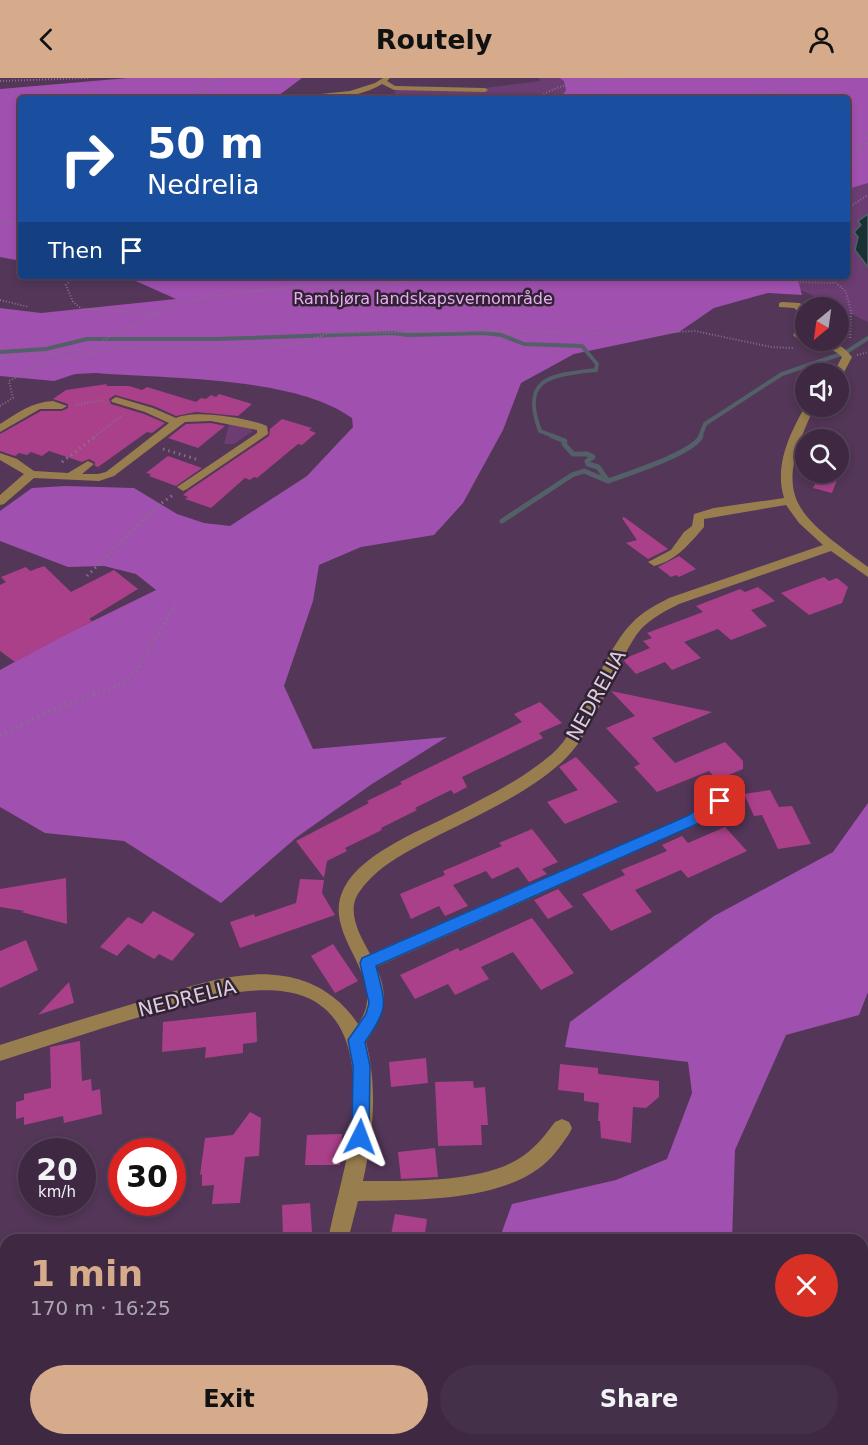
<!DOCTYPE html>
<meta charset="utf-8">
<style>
:root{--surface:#3e2842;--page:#453049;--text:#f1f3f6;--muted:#ada6b2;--line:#57445b;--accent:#d6ab8b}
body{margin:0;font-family:"DejaVu Sans",sans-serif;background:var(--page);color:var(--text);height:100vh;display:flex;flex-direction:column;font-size:22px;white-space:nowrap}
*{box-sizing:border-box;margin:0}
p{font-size:20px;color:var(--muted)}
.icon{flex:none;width:33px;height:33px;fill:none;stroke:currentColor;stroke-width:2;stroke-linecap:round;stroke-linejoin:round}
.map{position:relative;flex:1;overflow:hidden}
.details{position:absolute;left:0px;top:1156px;width:868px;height:212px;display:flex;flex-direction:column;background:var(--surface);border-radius:18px 18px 0 0;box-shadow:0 3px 9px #0003,0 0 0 2px var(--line)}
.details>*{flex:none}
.banner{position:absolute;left:18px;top:18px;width:832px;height:183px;border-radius:6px;box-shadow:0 3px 9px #0003,0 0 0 2px var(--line);background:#1a4fa0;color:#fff;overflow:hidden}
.needle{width:39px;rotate:209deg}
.controls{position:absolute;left:795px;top:219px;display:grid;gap:12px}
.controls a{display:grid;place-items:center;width:54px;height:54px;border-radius:50%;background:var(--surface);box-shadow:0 3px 9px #0003,0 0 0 2px var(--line);font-size:30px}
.speed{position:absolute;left:18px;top:1060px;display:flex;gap:12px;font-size:30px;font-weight:700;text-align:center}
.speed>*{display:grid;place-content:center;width:78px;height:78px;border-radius:50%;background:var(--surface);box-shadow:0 3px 9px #0003,0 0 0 2px var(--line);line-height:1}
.speed small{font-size:15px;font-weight:400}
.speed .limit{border:9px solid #d22;background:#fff;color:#111}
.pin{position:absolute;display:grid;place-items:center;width:51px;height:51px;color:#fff;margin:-26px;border-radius:12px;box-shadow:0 3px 9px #0006}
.me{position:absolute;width:66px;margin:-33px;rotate:3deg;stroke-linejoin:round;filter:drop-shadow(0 0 4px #0008)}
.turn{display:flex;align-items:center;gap:21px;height:126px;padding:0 30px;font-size:27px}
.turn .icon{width:78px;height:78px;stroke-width:2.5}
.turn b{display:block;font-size:42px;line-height:51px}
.then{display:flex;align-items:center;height:57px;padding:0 30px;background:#0003;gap:12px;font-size:22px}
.round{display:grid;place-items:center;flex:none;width:63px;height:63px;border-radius:32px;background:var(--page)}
.overview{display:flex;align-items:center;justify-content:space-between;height:102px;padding:0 30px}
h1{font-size:36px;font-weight:700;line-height:45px;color:var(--accent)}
.primary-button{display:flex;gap:12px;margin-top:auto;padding:12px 30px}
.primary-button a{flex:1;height:69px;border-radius:36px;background:var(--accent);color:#111;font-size:24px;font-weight:700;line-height:69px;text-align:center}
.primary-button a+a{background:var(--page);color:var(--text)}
header{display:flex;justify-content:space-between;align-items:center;height:78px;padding:0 30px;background:var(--accent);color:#111;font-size:27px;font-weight:700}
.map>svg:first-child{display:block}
</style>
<header><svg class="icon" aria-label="back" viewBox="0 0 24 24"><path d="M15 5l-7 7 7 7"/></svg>Routely<svg class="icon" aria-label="person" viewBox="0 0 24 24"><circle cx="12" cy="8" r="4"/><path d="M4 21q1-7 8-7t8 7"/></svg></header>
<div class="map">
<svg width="868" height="1367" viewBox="0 0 868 1367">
<rect width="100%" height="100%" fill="#533658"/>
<!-- green -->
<g fill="#6b3d73">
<polygon points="539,0 868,0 868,244 772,198 153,205 116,198 848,198 848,21 394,21 395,13 402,10 477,11 540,3"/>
<polygon points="229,345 250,350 253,353 234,366 224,366"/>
</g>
<!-- forest -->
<g fill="#a050ae">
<polygon points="128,0 302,0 274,21 21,21 21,183 0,179 0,11"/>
<polygon points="560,0 868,0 868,105 848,111 848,21 542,21 562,18 566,12 564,3"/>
<path d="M119,198H797L802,217L768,215L714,230L679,254L574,276L521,305L503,352L463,425L434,457L361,469L319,487L313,523L284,608L313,671L447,659L372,706L297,759L221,825L124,763L45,755L0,729V592L52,563L156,512L136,496L104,488L68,489L0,463V433L32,410L65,408L134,410L177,436L204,445L230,448L307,398L353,349L352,340C294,298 168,301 96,295L75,296L54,303L0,298V230L41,235L176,221L129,200Z"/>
<polygon points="868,725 868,914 859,937 786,957 735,1072 732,1162 499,1162 512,1126 616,1102 667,1081 692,1015 688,984 565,969 570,944 714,838 833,774"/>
<polygon points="863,1308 868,1308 868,1367 466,1367 464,1362 862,1362"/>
</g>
<!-- water -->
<polygon fill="#183234" stroke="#536068" stroke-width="1.5" points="868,136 868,189 855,172 858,159 854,154 861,147 858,143"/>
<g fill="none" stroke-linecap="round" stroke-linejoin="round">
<!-- stream-far1 -->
<g stroke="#536068" stroke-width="4">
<polyline points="848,273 868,260"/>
<path d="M0,274L46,271L87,261H216L393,255L408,257L484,255L501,257L524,266L582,268L597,286L596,292C551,297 520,299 540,353L556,359"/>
<polyline points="700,359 705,346 782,296 841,276"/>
</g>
<!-- stream -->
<g stroke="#536068" stroke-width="5">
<path d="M552,358L565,363L564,366L573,376H587L593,379L587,383L588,386L598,389L608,403C627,396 694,375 701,358"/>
<polyline points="502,443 572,397 584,393 608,403"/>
</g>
</g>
<!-- building -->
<g fill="#ab408a">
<polygon points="107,306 106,308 129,308 142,312 147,309 196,324 201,320 206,321 211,317 216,319 219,316 252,326 238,338 196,334 176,338 154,328 115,317 109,321 111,326 144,336 165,345 152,355 147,354 98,389 95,388 95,384 89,381 82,384 49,373 42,378 31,374 27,377 19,375 15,378 0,373 0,356 41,333 62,333 68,330 68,326 53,321 66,312"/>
<polygon points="282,341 312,350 309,352 316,355 302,367 298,366 257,400 254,399 250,402 245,400 211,430 185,421 188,419 183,417 189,412 269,358 270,351"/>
<polygon points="211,345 225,348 198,370 168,360 186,346"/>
<polygon points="168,378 202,390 176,408 149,398 151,396 146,395"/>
<polygon points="821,394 840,394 832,415 813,410"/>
<polygon points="624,439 668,471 648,481 626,465 637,462 622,440"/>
<polygon points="679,478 696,491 679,499 676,497 671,499 658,489"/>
<polygon points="44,488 71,514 114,492 138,511 89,541 92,543 15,584 0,573 0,507 6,504 1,499 26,489 30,493"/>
<polygon points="824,499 829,503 837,500 848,509 842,525 809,537 781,515"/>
<polygon points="758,509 775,523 751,532 767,548 731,562 718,551 684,564 701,580 672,592 665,584 636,596 624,583 626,580 650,570 643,563 652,560 647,555 703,534 696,528 740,511 745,514"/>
<polygon points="611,613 712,634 652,660 675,685 725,664 743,683 743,691 717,702 709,693 657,714 634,689 640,686 606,650 635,638"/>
<polygon points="540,624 562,645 539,655 543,660 462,699 467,709 454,716 451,712 415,730 417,732 381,750 382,752 345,770 347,773 327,783 324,800 296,763 369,725 367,723 402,706 400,704 522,644 514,636"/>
<polygon points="576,679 618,724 565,746 547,724 578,712 559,689"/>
<polygon points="770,712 779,729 792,728 811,766 778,771 762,737 754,738 744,716"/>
<polygon points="725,749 747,773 688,800 681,792 635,812 652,834 611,853 582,816 625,797 621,792 667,773 662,767 682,758 688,765"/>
<polygon points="532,751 558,784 542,791 547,796 529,804 518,789 492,801 486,793 453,807 468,828 445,838 439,828 411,841 400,816 445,797 443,793 502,768 499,765"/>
<polygon points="66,800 67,846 21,834 25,833 0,829 0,811"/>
<polygon points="300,801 324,802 322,815 335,837 240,870 230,844 254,836 255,839 296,825"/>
<polygon points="558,811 573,829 548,841 534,822"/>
<polygon points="153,833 195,856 172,883 159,876 154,881 128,866 117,878 100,869 128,839 142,846"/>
<polygon points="532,840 574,895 541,912 513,874 481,889 489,901 455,917 448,906 415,921 400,897 458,870 460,873"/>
<polygon points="26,862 38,892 0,910 0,873"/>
<polygon points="333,866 358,903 335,915 311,878"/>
<polygon points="69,904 74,925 38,937"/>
<polygon points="256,934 257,964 243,966 243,975 205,980 206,969 162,974 163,944"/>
<polygon points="80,963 82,1003 91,1001 92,1013 100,1011 102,1036 64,1045 63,1038 24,1047 24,1039 16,1041 16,1024 24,1022 24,1016 51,1010 50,969"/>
<polygon points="426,980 428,1005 391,1009 389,984"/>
<polygon points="560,986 598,990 598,996 659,1003 659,1019 646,1030 633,1029 631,1065 601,1060 600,1043 598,1043 599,1025 584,1023 584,1015 558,1012"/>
<polygon points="473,1003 474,1010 485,1009 488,1047 481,1047 482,1067 438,1068 435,1004"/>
<polygon points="250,1034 261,1040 259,1078 245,1079 240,1125 212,1126 214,1107 202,1108 202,1096 200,1097 205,1060 233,1057"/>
<polygon points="342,1056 340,1087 305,1087 307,1057"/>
<polygon points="435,1070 438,1099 401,1101 398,1074"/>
<polygon points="310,1125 312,1154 283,1157 282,1127"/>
<polygon points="395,1136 427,1141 424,1162 390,1162"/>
</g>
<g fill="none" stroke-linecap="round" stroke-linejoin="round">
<!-- path-far2 -->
<g stroke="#876e8b" stroke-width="2" stroke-dasharray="1 2" stroke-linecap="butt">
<polyline points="0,3 88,0"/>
<polyline points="191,21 211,3 216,2 207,0"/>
<path d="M536,21C563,2 597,1 629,0"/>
<polyline points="698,21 718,18 742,20"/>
<polyline points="742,21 746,18 776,14 793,0"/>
<polyline points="868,54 857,69 868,78"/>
<polyline points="868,65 851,73 848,77 849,81 868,88"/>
<polyline points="848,130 868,117"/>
<polyline points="0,142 10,145 21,144"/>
<polyline points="75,198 66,207 73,224 82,231 157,235"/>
<polyline points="777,198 790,204 834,205"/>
<polyline points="829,198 846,214 851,233 850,262"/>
<polyline points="401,204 455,199 487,201 513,198"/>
<polyline points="0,222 29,229"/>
<polyline points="93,274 110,257 138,246 168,230 206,219 298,208 369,208 401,204 406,198"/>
<polyline points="857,277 868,274"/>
<polyline points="0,280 79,272 89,274"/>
<polyline points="75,327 103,322"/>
<polyline points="0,328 13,320 9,303 42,286 120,270 261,269 298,266 329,255 520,253 633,256 695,253 771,269 794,270"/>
<polyline points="94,359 123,337"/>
</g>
<!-- path-far1 -->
<g stroke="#876e8b" stroke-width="3" stroke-dasharray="1.5 4" stroke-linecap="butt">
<polyline points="163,371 199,382"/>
<polyline points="62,384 96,358"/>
<polyline points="87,498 156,429 173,417"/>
<polyline points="93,617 122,606 135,595 178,522"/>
</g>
<!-- path -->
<polyline stroke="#876e8b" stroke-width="4" stroke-dasharray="1.5 4.5" stroke-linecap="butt" points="0,658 43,636 97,615"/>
<!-- minor -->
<g fill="#987e4e" fill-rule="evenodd">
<path d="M383,0H390L387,3L395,8L485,10L488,12L485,14L394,12L382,6C350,25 308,21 272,21L350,13L375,5Z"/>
<polygon points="782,224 800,225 806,231 806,240 794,230 779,229 779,225"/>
<path d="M806,243L804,256L806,262C824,262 841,263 852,279L842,298L833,296L842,279C829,265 807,270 793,257Z"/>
<path d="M116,319L153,330L176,340C195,331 248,340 267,348L268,356L187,411L183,413L177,409L257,355V352L211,343L185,344L114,398L99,403L34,400L4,426L0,427V417L24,396L0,382V375L17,381L34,393L68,395L88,383L94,386L82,396H98L106,394L169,345L145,334L112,324L111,322Z"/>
<path d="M53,323L67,328L62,331H40L0,354V346C17,335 32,324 53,323Z"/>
<path d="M806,327L815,328C771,420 793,434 868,489V499L831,473L679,526C665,533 652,540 641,551C634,559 629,569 624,578C606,611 590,659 562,684C527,715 483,735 441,756C412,771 379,786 360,813C345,833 360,857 370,876L686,738L715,719H725L728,723L725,727L698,746L376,889C390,918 384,939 366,964C378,1010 373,1057 363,1103C409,1103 485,1105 523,1078C536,1069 546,1056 555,1044L562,1041L569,1044L572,1050L569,1056C560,1069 551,1082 538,1091C493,1124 412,1122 358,1123L348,1162H328C339,1105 361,1049 352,988C336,874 216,917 143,938C95,952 48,968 0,983V967C49,951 99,936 149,921C192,908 238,891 283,898C314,902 341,920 358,946C392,900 319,858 344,810C363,773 427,750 463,731C494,715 525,699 552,676C568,662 576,643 586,623C598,600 613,564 632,545C642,534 656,527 669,520L823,467L799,445L786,427L704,441V449C689,466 677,482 654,488L648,484L671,472L684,454L692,448L694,436L714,430L784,420C774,387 790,355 806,327Z"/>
<polygon points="285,1362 309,1362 308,1367 284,1367"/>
</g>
</g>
<!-- route -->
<path fill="#1a73e8" stroke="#114b97" stroke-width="1.5" d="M720,718L727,723L725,727L697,746L376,888C386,927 389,930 365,964L370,988L369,1059L367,1065L360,1067L354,1065L352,1059L353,988L348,962L366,936L369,925L360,885L362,880L687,738Z"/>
<g text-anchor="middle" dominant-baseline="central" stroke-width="5" stroke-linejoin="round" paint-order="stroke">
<!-- far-park labels -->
<g font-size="16" fill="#e9adf3" stroke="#312333">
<text x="423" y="220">Rambjøra landskapsvernområde</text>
</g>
<!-- street labels -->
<g font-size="20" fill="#decce1" stroke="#312333">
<text transform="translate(596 617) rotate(-61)">NEDRELIA</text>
<text transform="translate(187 920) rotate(-14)">NEDRELIA</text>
</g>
</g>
</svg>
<div class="controls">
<a><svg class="needle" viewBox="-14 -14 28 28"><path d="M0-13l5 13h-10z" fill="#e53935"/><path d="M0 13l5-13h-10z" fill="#ada6b2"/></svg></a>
<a><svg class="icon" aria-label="sound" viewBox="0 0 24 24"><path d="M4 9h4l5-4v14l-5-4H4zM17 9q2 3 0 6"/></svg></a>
<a><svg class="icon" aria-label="search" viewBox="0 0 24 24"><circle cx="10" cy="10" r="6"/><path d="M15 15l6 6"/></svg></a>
</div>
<div class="speed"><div>20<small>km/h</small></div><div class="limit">30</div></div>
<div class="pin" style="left:720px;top:723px;background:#d93025"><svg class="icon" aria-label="arrive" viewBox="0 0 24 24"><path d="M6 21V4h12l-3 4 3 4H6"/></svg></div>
<svg class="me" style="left:360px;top:1059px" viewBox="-20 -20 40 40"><path d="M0-17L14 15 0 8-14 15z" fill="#1a73e8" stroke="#fff" stroke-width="4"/></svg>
<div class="banner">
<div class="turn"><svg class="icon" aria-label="right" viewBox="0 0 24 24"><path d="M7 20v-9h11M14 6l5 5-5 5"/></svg><div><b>50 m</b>Nedrelia</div></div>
<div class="then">Then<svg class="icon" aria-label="arrive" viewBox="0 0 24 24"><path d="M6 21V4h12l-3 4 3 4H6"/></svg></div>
</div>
<section class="details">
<div class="overview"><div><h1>1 min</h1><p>170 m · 16:25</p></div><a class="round" style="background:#d93025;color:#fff"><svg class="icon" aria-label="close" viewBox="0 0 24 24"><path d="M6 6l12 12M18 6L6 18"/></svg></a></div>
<div class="primary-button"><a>Exit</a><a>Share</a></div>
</section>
</div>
